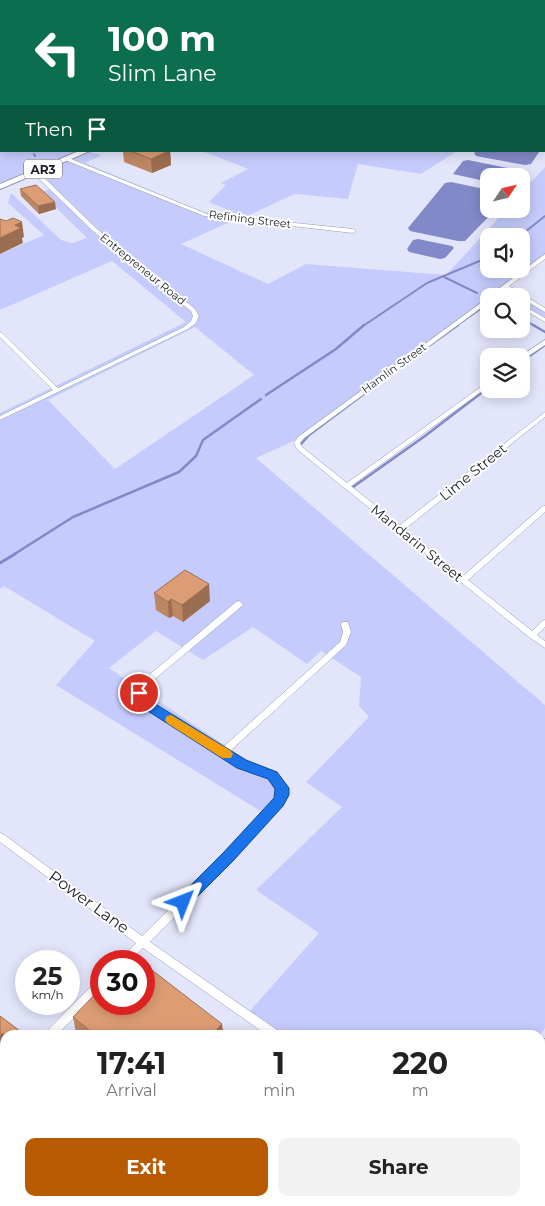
<!DOCTYPE html>
<style>
:root{--surface:#fff;--page:#f2f2f2;--text:#222;--muted:#767676;--accent:#b75a02}
body{margin:0;font-family:Montserrat,sans-serif;background:var(--page);color:var(--text);height:100vh;display:flex;flex-direction:column;font-size:19px;white-space:nowrap}
*{box-sizing:border-box;margin:0}
p{font-size:16px;color:var(--muted)}
.icon{flex:none;width:28px;height:28px;fill:none;stroke:currentColor;stroke-width:2;stroke-linecap:round;stroke-linejoin:round}
.map{position:relative;flex:1;overflow:hidden}
.panel{position:absolute;left:0px;top:1030px;width:545px;height:176px;display:flex;flex-direction:column;background:var(--surface);border-radius:15px 15px 0 0;box-shadow:0 2px 12px #0003}
.panel>*{flex:none}
.banner{position:absolute;left:0px;top:0px;width:545px;height:152px;box-shadow:0 2px 12px #0003;background:#0b6e4f;color:#fff;overflow:hidden}
.needle{width:32px;rotate:55deg}
.buttons{position:absolute;left:480px;top:168px;display:grid;gap:10px}
.buttons a{display:grid;place-items:center;width:50px;height:50px;border-radius:10px;background:var(--surface);box-shadow:0 2px 12px #0003;font-size:25px}
.speed{position:absolute;left:15px;top:950px;display:flex;gap:10px;font-size:25px;font-weight:700;text-align:center}
.speed>*{display:grid;place-content:center;width:65px;height:65px;border-radius:50%;background:var(--surface);box-shadow:0 2px 12px #0003;line-height:1}
.speed small{font-size:12px;font-weight:400}
.speed .limit{border:8px solid #d22;background:#fff;color:#111}
.pin{position:absolute;display:grid;place-items:center;width:42px;height:42px;color:#fff;margin:-21px;border:2px solid #fff;border-radius:50%;box-shadow:0 1px 5px #0007}
.me{position:absolute;width:55px;margin:-28px;rotate:45deg;stroke-linejoin:round;filter:drop-shadow(0 0 4px #0008)}
.turn{display:flex;align-items:center;gap:18px;height:105px;padding:0 25px;font-size:22px}
.turn .icon{width:65px;height:65px;stroke-width:2.5}
.turn b{display:block;font-size:35px;line-height:42px}
.then{display:flex;align-items:center;height:48px;padding:0 25px;background:#0003;gap:10px;font-size:19px}
.eta{display:flex;justify-content:space-evenly;align-items:center;height:85px;text-align:center}
.eta b{font-size:30px;font-weight:700;line-height:35px}
.action{display:flex;gap:10px;margin-top:auto;padding:10px 25px}
.action a{flex:1;height:58px;border-radius:10px;background:var(--accent);color:#fff;font-size:20px;font-weight:700;line-height:58px;text-align:center}
.action a+a{background:var(--page);color:var(--text)}
.map>svg:first-child{display:block}
</style>
<div class="map">
<svg width="545" height="1206" viewBox="0 0 545 1206">
<rect width="100%" height="100%" fill="#e3e6fb"/>
<!-- green -->
<g fill="#c5ccfd" fill-rule="evenodd">
<polygon points="0,31 1,151 80,151 0,185"/>
<polygon points="202,151 457,151 421,174 358,164 348,199 295,194 245,217 209,202 226,185 221,183 248,169"/>
<path d="M90,152L102,155L85,163L203,212L239,218L181,244L268,284L306,264L446,275L507,209H521V193L545,167V256L506,286L545,310V320L521,306V296H504L498,292L489,296V299L300,438L256,458L545,705V1028L540,1035H279L249,1012L319,933L256,890L342,807L306,782L369,717L359,706L361,677L321,651L307,664L253,627L203,660L156,631L109,668L238,754L273,775L282,788L267,815L56,685L95,641L4,586L0,589V413L186,322L112,261L0,310V254L44,235L8,203L11,193L61,240L72,243L87,238L40,192L54,188L42,175V172ZM489,236H521V269H489ZM195,327L254,375L115,469L48,400Z"/>
<polygon points="5,1082 5,1201 444,1201 443,1206 0,1206 0,1087"/>
</g>
<!-- water -->
<g fill="#8289c8">
<polygon points="477,151 539,151 539,152 531,164 525,165 476,156 474,153"/>
<polygon points="468,160 523,171 525,173 521,179 521,176 489,176 489,182 453,174 463,161"/>
<polygon points="451,182 489,190 489,209 496,209 465,241 458,241 410,231 408,228 445,183"/>
<polygon points="418,239 452,246 454,248 445,258 440,259 409,252 407,249 413,240"/>
</g>
<g fill="none" stroke-linecap="round" stroke-linejoin="round">
<!-- stream-far3 -->
<g stroke="#8289c8" stroke-width="2">
<polyline points="0,86 1,88"/>
<polyline points="34,154 35,156"/>
<polyline points="520,236 545,216"/>
<polyline points="444,277 477,293"/>
<polyline points="521,318 535,326"/>
<polyline points="363,326 427,283 489,257"/>
<polyline points="456,326 489,303"/>
</g>
<!-- stream-far2 -->
<g stroke="#8289c8" stroke-width="2.5">
<polyline points="533,325 545,332"/>
<polyline points="430,345 458,325"/>
<polyline points="521,362 545,345"/>
<polyline points="266,395 336,349 364,325"/>
<polyline points="301,444 309,435 393,372"/>
<polyline points="354,490 353,487 425,436 489,387"/>
<polyline points="13,555 73,517 179,472 196,456 203,440 261,399"/>
</g>
<!-- stream-far1 -->
<polyline stroke="#8289c8" stroke-width="3" points="0,563 15,554"/>
<!-- stream -->
<g stroke="#8289c8" stroke-width="4.5">
<polyline points="0,1146 5,1145"/>
<polyline points="398,1201 404,1206"/>
</g>
<defs>
<g id="street">
<rect x="0" y="11" width="1" height="2"/>
<rect x="0" y="90" width="1" height="2"/>
<polygon points="65,158 69,158 207,214 353,229 356,231 353,233 204,216 65,160"/>
<polygon points="33,171 37,171 97,229 195,309 199,316 196,323 188,329 0,420 0,416 53,390 0,337 0,332 2,333 58,388 184,327 191,321 193,316 191,311 93,231 33,173"/>
<polygon points="545,254 545,259 509,286 545,308 545,312 521,298 521,296 519,296 506,288 495,296 489,296"/>
<polygon points="489,297 489,302 303,439 300,443 302,447 347,483 489,381 489,386 351,486 400,525 545,412 545,417 405,529 463,576 543,506 545,506 545,512 468,580 532,631 542,621 545,620 545,627 537,635 545,641 545,648 529,637 346,489 344,488 343,487 297,449 294,443 298,437"/>
<polygon points="521,304 545,318 545,322 521,308"/>
<polygon points="545,340 545,345 521,361 521,356"/>
<polygon points="239,601 243,604 242,606 149,684 143,693 148,701 222,748 340,642 343,632 341,624 342,622 348,622 351,632 346,645 229,752 245,762 276,773 286,788 286,795 282,804 231,860 150,942 280,1032 281,1035 267,1035 143,948 130,961 119,961 121,958 136,943 0,842 0,833 3,834 142,936 225,854 275,800 278,795 278,789 270,777 239,766 142,705 135,693 143,680 236,602"/>
<polygon points="101,978 101,990 57,1035 45,1035 46,1032 97,980"/>
<polygon points="5,1077 5,1089 0,1092 0,1080"/>
</g>
<g id="secondary">
<polygon points="545,1039 545,1057 540,1059 540,1041"/>
<polygon points="435,1201 452,1201 452,1206 434,1206"/>
<polygon points="463,1201 508,1201 510,1206 461,1206"/>
<polygon points="521,1201 538,1201 540,1206 522,1206"/>
</g>
<polygon id="primary" points="79,151 90,151 0,189 0,184"/>
<g id="highway">
<polygon points="231,0 242,0 242,1 232,1"/>
<rect x="544" y="49" width="1" height="4"/>
</g>
</defs>
<!-- street casing -->
<use href="#street" stroke="#9498af" stroke-width="1"/>
<!-- secondary casing -->
<use href="#secondary" stroke="#9498af" stroke-width="1"/>
<!-- primary casing -->
<use href="#primary" stroke="#9498af" stroke-width="2"/>
<!-- highway casing -->
<use href="#highway" stroke="#9498af" stroke-width="1"/>
<!-- street -->
<use href="#street" fill="#fff" fill-rule="evenodd"/>
<!-- secondary -->
<use href="#secondary" fill="#fff" fill-rule="evenodd"/>
<!-- primary -->
<use href="#primary" fill="#fff" fill-rule="evenodd"/>
<!-- highway -->
<use href="#highway" fill="#fff" fill-rule="evenodd"/>
</g>
<!-- wall -->
<g fill="#be8764">
<polygon points="123,151 170,151 171,165 152,173 124,162"/>
<polygon points="20,189 56,209 39,214 21,196"/>
<polygon points="154,593 210,601 183,622 173,616 169,618 156,610"/>
<polygon points="73,1017 222,1024 223,1035 79,1035 76,1033"/>
</g>
<!-- shaded-wall -->
<g fill="#9b6e51">
<polygon points="169,151 170,151 171,165 152,173 151,159"/>
<polygon points="55,202 56,209 39,214 38,206"/>
<polygon points="22,222 24,237 22,238 23,243 0,254 0,238 15,225"/>
<polygon points="209,584 210,601 183,622 182,605"/>
<polygon points="171,599 173,616 169,618 168,602"/>
<polygon points="222,1024 223,1035 212,1035"/>
<polygon points="3,1033 5,1040 5,1052 0,1057 0,1036"/>
<polygon points="0,1061 2,1068 0,1070"/>
</g>
<!-- building -->
<g fill="#dd9d74" stroke="#9b6e51">
<polygon points="131,151 169,151 151,159"/>
<polygon points="36,185 55,202 38,206 20,189"/>
<polygon points="13,218 22,222 15,225 21,228 0,238 0,219 6,221"/>
<polygon points="185,570 209,584 182,605 171,599 168,602 154,593"/>
<polygon points="133,956 140,961 128,961"/>
<polygon points="144,964 222,1024 212,1035 95,1035 73,1017 101,988 101,1004 144,1004"/>
<polygon points="0,1016 20,1031 16,1035 5,1035 3,1033 0,1036"/>
<polygon points="215,1201 260,1201 264,1206 215,1206 212,1204"/>
<polygon points="271,1201 274,1201 278,1206 266,1206"/>
</g>
<!-- route -->
<polygon fill="#1a73e8" stroke="#114b97" points="139,689 144,690 149,700 246,760 277,772 289,788 289,795 283,806 233,861 188,906 183,908 178,906 176,902 178,898 223,853 274,798 275,789 268,779 237,768 140,706 133,693 135,690"/>
<!-- slow -->
<polygon fill="#f59e0b" points="171,715 231,751 233,754 231,758 222,758 167,723 165,720 167,716"/>
<g text-anchor="middle" dominant-baseline="central" stroke-width="4" stroke-linejoin="round" paint-order="stroke">
<!-- far-street labels -->
<g font-size="11" fill="#1c1d26" stroke="#fff">
<text transform="translate(250 219) rotate(7)">Refining Street</text>
<text transform="translate(143 269) rotate(39)">Entrepreneur Road</text>
<text transform="translate(394 368) rotate(-36)">Hamlin Street</text>
</g>
<!-- shield labels -->
<rect fill="#fff" stroke="#606167" stroke-width="1" x="24" y="159.5" width="38" height="19" rx="4"/>
<g font-size="12" font-weight="bold" fill="#1c1d26">
<text x="43" y="169">AR3</text>
</g>
<!-- street labels -->
<g font-size="14" fill="#1c1d26" stroke="#fff">
<text transform="translate(473 472) rotate(-39)">Lime Street</text>
<text transform="translate(417 543) rotate(39)">Mandarin Street</text>
</g>
<!-- near-street labels -->
<g font-size="16" fill="#1c1d26" stroke="#fff">
<text transform="translate(89 902) rotate(36)">Power Lane</text>
</g>
</g>
</svg>
<div class="buttons">
<a><svg class="needle" viewBox="-14 -14 28 28"><path d="M0-13l5 13h-10z" fill="#e53935"/><path d="M0 13l5-13h-10z" fill="#767676"/></svg></a>
<a><svg class="icon" aria-label="sound" viewBox="0 0 24 24"><path d="M4 9h4l5-4v14l-5-4H4zM17 9q2 3 0 6"/></svg></a>
<a><svg class="icon" aria-label="search" viewBox="0 0 24 24"><circle cx="10" cy="10" r="6"/><path d="M15 15l6 6"/></svg></a>
<a><svg class="icon" aria-label="layers" viewBox="0 0 24 24"><path d="M12 4l9 5-9 5-9-5zM3 14l9 5 9-5"/></svg></a>
</div>
<div class="speed"><div>25<small>km/h</small></div><div class="limit">30</div></div>
<div class="pin" style="left:139px;top:693px;background:#d93025"><svg class="icon" aria-label="arrive" viewBox="0 0 24 24"><path d="M6 21V4h12l-3 4 3 4H6"/></svg></div>
<svg class="me" style="left:183px;top:902px" viewBox="-20 -20 40 40"><path d="M0-17L14 15 0 8-14 15z" fill="#1a73e8" stroke="#fff" stroke-width="4"/></svg>
<div class="banner">
<div class="turn"><svg class="icon" aria-label="left" viewBox="0 0 24 24"><path d="M17 20v-9H6M10 6l-5 5 5 5"/></svg><div><b>100 m</b>Slim Lane</div></div>
<div class="then">Then<svg class="icon" aria-label="arrive" viewBox="0 0 24 24"><path d="M6 21V4h12l-3 4 3 4H6"/></svg></div>
</div>
<section class="panel">
<div class="eta">
<div><b>17:41</b><p>Arrival</p></div>
<div><b>1</b><p>min</p></div>
<div><b>220</b><p>m</p></div>
</div>
<div class="action"><a>Exit</a><a>Share</a></div>
</section>
</div>
